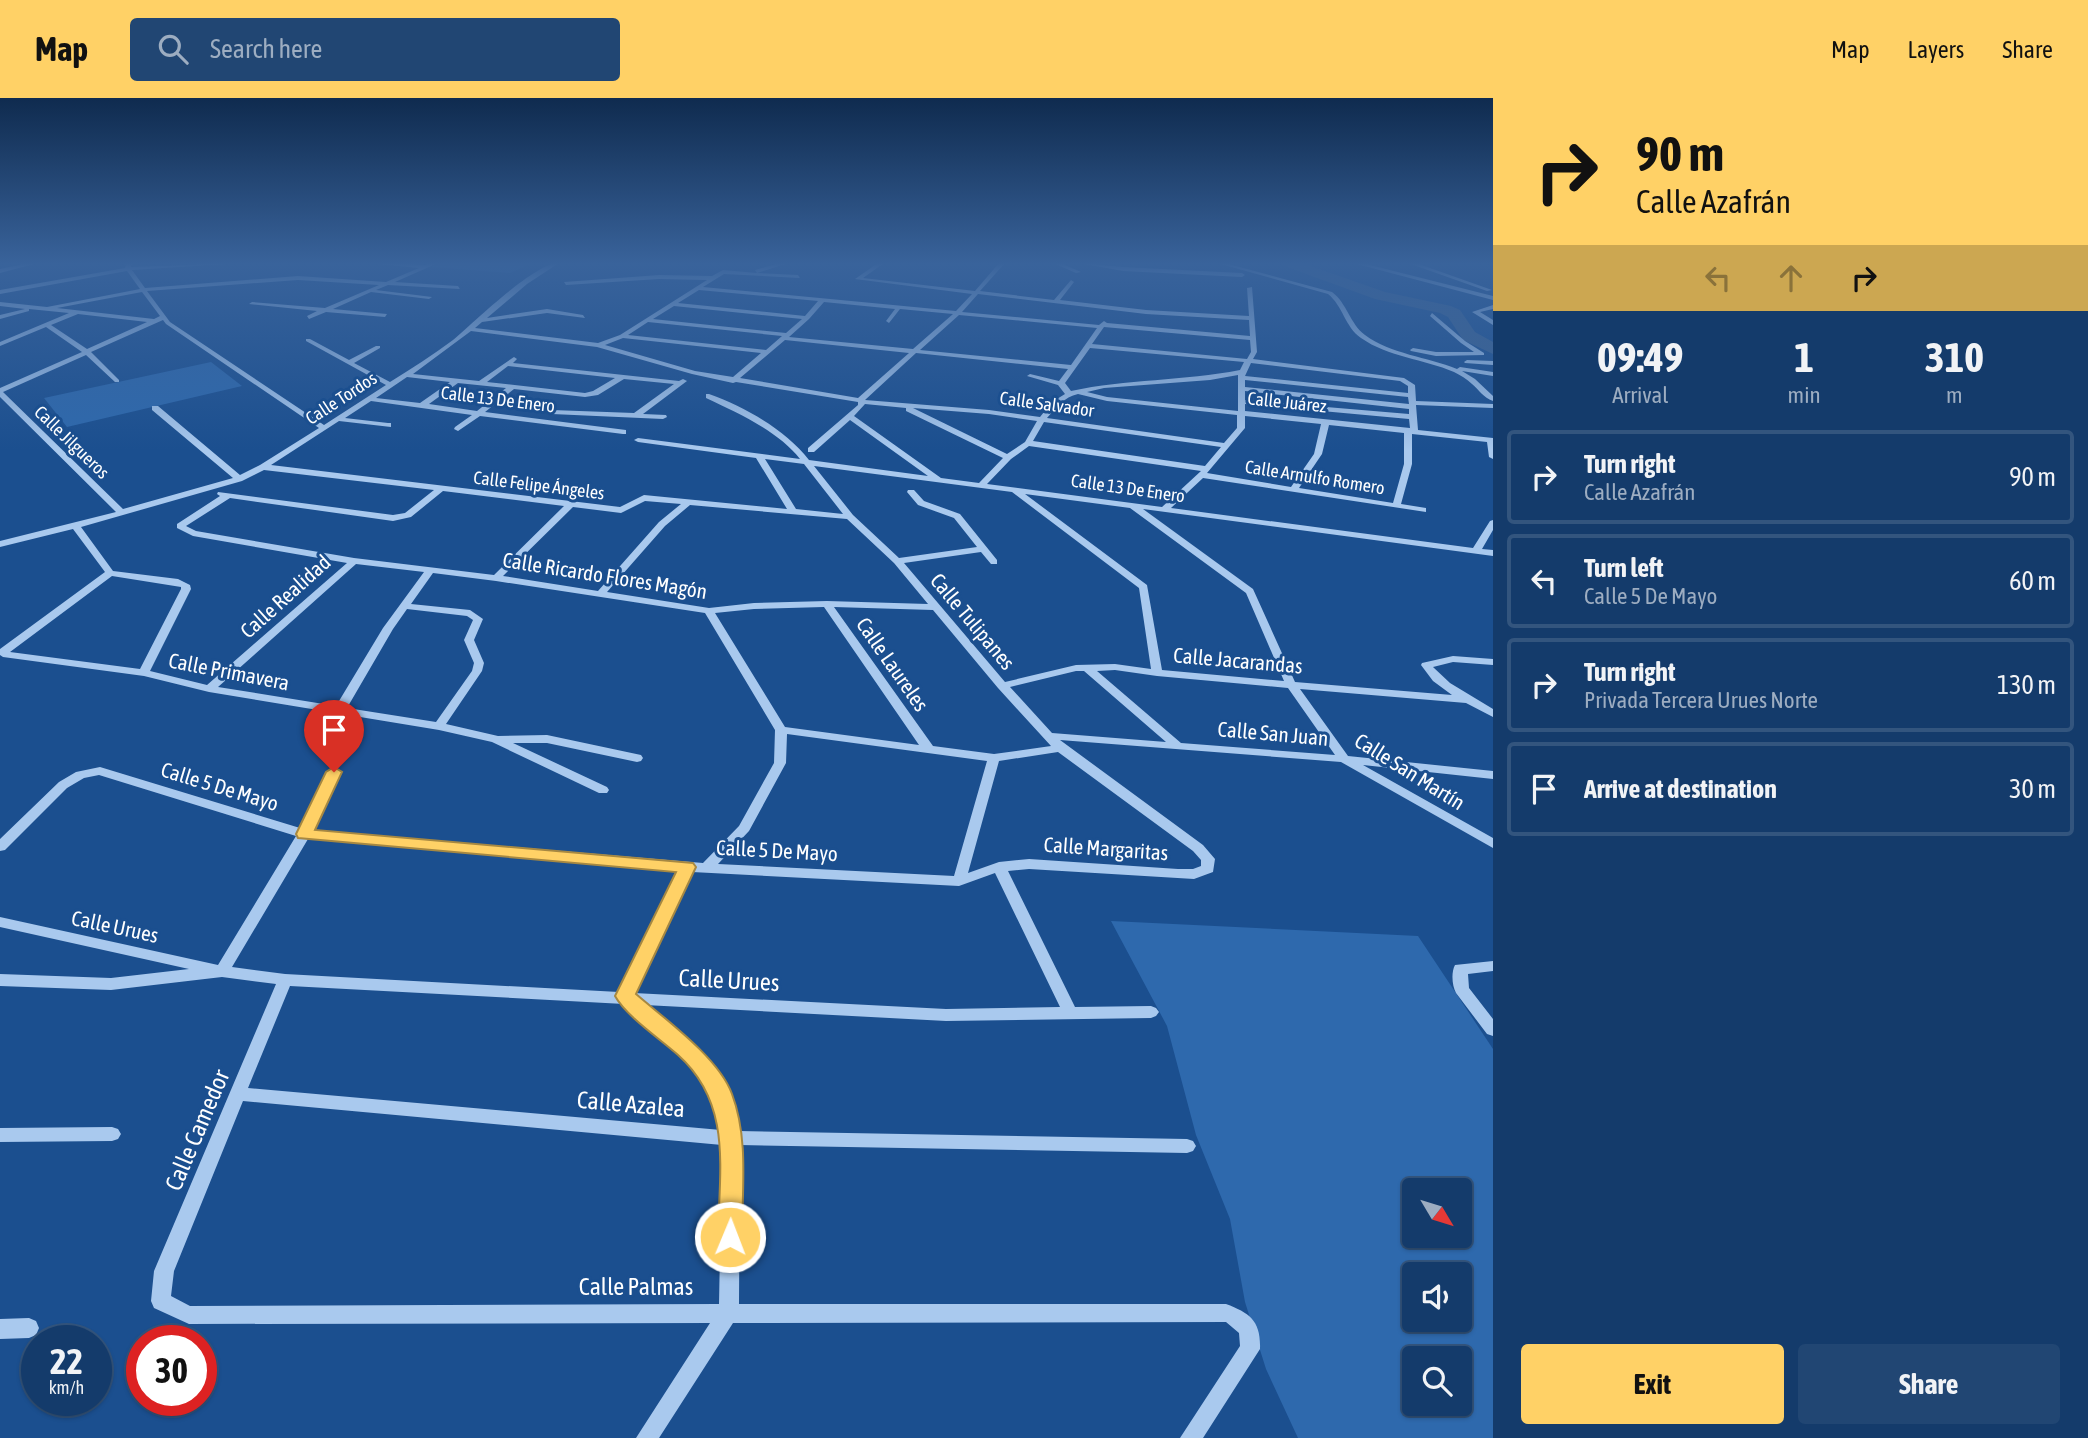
<!DOCTYPE html>
<meta charset="utf-8">
<style>
:root{--surface:#143b6b;--page:#214673;--text:#f1f3f6;--muted:#9dadc1;--line:#33557e;--accent:#ffd166}
body{margin:0;font-family:"Asap Condensed",sans-serif;background:var(--page);color:var(--text);height:100vh;display:flex;flex-direction:column;font-size:26px;white-space:nowrap}
*{box-sizing:border-box;margin:0}
p{font-size:23px;color:var(--muted)}
.icon{flex:none;width:38px;height:38px;fill:none;stroke:currentColor;stroke-width:2;stroke-linecap:round;stroke-linejoin:round}
.map{position:relative;flex:1;overflow:hidden}
.details{display:flex;flex-direction:column;background:var(--surface);width:595px}
.details>*{flex:none}
.guide{background:#ffd166;color:#111;overflow:hidden}
.needle{width:46px;rotate:128deg}
.tools{position:absolute;left:1402px;top:1080px;display:grid;gap:14px}
.tools a{display:grid;place-items:center;width:70px;height:70px;border-radius:7px;background:var(--surface);box-shadow:0 2px 5px #0004,0 0 0 2px var(--line);font-size:35px}
.speed{position:absolute;left:21px;top:1227px;display:flex;gap:14px;font-size:35px;font-weight:700;text-align:center}
.speed>*{display:grid;place-content:center;width:91px;height:91px;border-radius:50%;background:var(--surface);box-shadow:0 2px 5px #0004,0 0 0 2px var(--line);line-height:1}
.speed small{font-size:18px;font-weight:400}
.speed .limit{border:10px solid #d22;background:#fff;color:#111}
.pin{position:absolute;display:grid;place-items:center;width:60px;height:60px;color:#fff;margin:-72px -30px;border-radius:50% 50% 50% 0;rotate:-45deg;box-shadow:0 0 7px #0007}
.pin .icon{rotate:45deg}
.me{position:absolute;width:77px;margin:-38px;rotate:1deg;stroke-linejoin:round;filter:drop-shadow(0 0 5px #0008)}
.turn{display:flex;align-items:center;gap:24px;height:147px;padding:0 28px;font-size:32px}
.turn .icon{width:91px;height:91px;stroke-width:2.5}
.turn b{display:block;font-size:49px;line-height:60px}
.lanes{display:flex;align-items:center;height:66px;padding:0 28px;background:#0003;justify-content:center;gap:35px;direction:ltr}
.lanes .off{opacity:.35}
.eta{display:flex;justify-content:space-evenly;align-items:center;height:119px;text-align:center}
.eta b{font-size:42px;font-weight:700;line-height:49px}
.button{display:flex;gap:14px;margin-top:auto;padding:14px 28px}
.button a{flex:1;height:80px;border-radius:7px;background:var(--accent);color:#111;font-size:28px;font-weight:700;line-height:80px;text-align:center}
.button a+a{background:var(--page);color:var(--text)}
ul{padding:0;list-style:none}
li{display:flex;align-items:center;gap:21px;height:94px;margin:0 14px 10px;padding:0 14px;border:4px solid var(--line);border-radius:7px}
li div{flex:1}
li b{display:block;font-size:26px}
li em{font-style:normal}
header{display:flex;align-items:center;gap:42px;box-sizing:border-box;height:98px;padding:0 35px;background:var(--accent);color:#111}
header strong{font-size:33px}
nav{display:flex;gap:38px;margin-inline-start:auto;font-size:24px}
.search{width:490px;height:63px;background:var(--page);display:flex;align-items:center;gap:18px;box-sizing:border-box;padding:0 24px;border-radius:7px;color:var(--muted);font-size:26px}
main{display:flex;flex:1;min-height:0}
.map>svg:first-child{display:block}
</style>
<header>
<strong>Map</strong>
<div class="search"><svg class="icon" aria-label="search" viewBox="0 0 24 24"><circle cx="10" cy="10" r="6"/><path d="M15 15l6 6"/></svg>Search here</div>
<nav><a>Map</a><a>Layers</a><a>Share</a></nav>
</header>
<main>
<div class="map">
<svg width="1493" height="1340" viewBox="0 0 1493 1340">
<rect width="100%" height="100%" fill="#1b4f8f"/>
<!-- green -->
<g fill="#2e69ad" fill-rule="evenodd">
<polygon points="440,165 532,165 510,175 431,169"/>
<polygon points="211,264 242,288 67,329 44,300"/>
<path d="M1111,823L1418,838L1493,951V1340H1298L1266,1271L1245,1204L1230,1121L1196,1037L1167,928ZM1414,1092H1460V1138H1414ZM1414,1176H1460V1222H1414ZM1414,1260H1460V1306H1414Z"/>
</g>
<g fill="none" stroke-linecap="round" stroke-linejoin="round">
<!-- river -->
<polygon fill="#3c6290" fill-rule="evenodd" points="1282,165 1302,165 1385,194 1451,208 1460,212 1475,234 1493,244 1493,256 1463,242 1448,219 1440,215 1375,201 1284,168"/>
<!-- minor -->
<g fill="#a9c9ee" fill-rule="evenodd">
<polygon points="29,165 38,165 0,175 0,171"/>
<path d="M126,165H132L131,169L242,165L132,172L145,190L298,178L386,184L419,170L370,165L425,167L438,165L395,184L458,188L460,191L388,187L376,192L432,199L429,201L371,194L333,211L387,216L385,219L326,214L309,221L307,218L317,213L249,206L252,204L325,210L379,187L298,182L147,193L170,224L324,327L386,287L306,243V241H310L349,262L376,248H380V250L354,265L390,284C411,271 433,257 453,242C470,228 535,164 559,165L527,186L487,220L547,211L583,217L585,220L547,215L482,224L475,230L598,245L620,237L707,182L659,181L566,187L564,184L659,177L712,178L723,172L757,175L755,172L780,165H788L757,175L798,177L800,180L724,176L703,189L956,213L972,196L855,181L878,165H884L863,180L975,193L999,165H1005L980,193L1054,202L1071,182L1074,184L1060,202L1146,212L1249,218L1247,190L1252,189L1257,254L1253,261L1404,280L1415,287L1416,303L1493,306V310L1416,307L1418,332L1493,340V361L1489,359L1487,344L1412,336V366L1401,406L1426,410V414L1203,380L1171,410L1473,450L1490,423L1493,422V432L1482,451L1493,452V458L1143,411L1253,491L1295,584L1452,597L1433,583L1421,567L1422,565L1453,558L1493,561V567L1453,564L1433,569L1450,585L1493,611V619L1466,605L1300,591L1348,658L1493,673V681L1363,667L1493,740V750L1341,664L1060,642L1203,747L1215,761L1213,774L1194,781L1029,771L1008,773L1075,909L1151,908L1156,910L1159,914L1156,918L1151,920L946,923L645,907L702,955L729,996L738,1033L1187,1041L1193,1043L1196,1048L1193,1053L1187,1055L740,1047L739,1206H1226C1250,1215 1261,1223 1260,1251L1203,1340H1180L1240,1248L1239,1235L1226,1224L733,1225L659,1340H636L710,1225L189,1226L154,1210L151,1203L154,1173L276,886L222,879L111,892L0,888V876L111,880L189,871L0,829V819L218,867L296,738L99,677L84,680L67,690L5,752L0,753V741L59,684L76,674L100,669L300,730L328,674L334,670L340,674L312,732L703,765L739,728L774,665L775,632L705,515L496,483L433,475L411,506L470,512L483,521L474,542L484,565L482,573L446,626L498,638L547,637L641,657L643,660L641,663L637,664L547,645H513L607,689L609,692L607,695H599L492,644L439,632L209,594L144,578L3,559L0,557V551L105,474L73,431L0,449V443L116,414L0,299V290L82,254L46,229L0,248V244L69,215L29,211V213L0,221V217L25,211L0,208V204L47,209L140,191L127,173L0,196V192L125,170ZM699,192L818,203L805,218L678,205ZM142,194L160,218L154,221L57,210ZM978,196L1146,216L1249,222L1250,238L1107,225L1104,223L1099,227L962,214ZM824,204L895,211L886,223L889,225L900,211L953,216L913,251L789,239L809,221ZM674,208L802,221L786,235L653,221ZM78,216L147,224L87,251L51,227ZM959,217L1097,230L1071,267L920,252ZM163,222L166,226L319,330L260,367L240,377L158,308H152V312L233,380L123,411L3,294L86,257L115,284H119V282L91,254ZM648,224L782,238L766,252L628,237ZM1104,229L1250,242L1251,254L1247,261L1092,246ZM471,233L597,249L692,276L733,285L736,284L858,304V307L808,350V354H814L850,322L928,378L809,362C786,332 745,309 709,296H706V300C738,315 778,333 800,361L638,340L634,342L638,344L756,360L787,411L644,397L620,409L271,367L339,323L391,329V325H388L345,320L371,303L472,317L455,329L454,331L458,333L480,318L623,336H626V332L485,314L514,291L585,299L598,297L624,281L674,286L634,315L552,312L548,314L552,316L663,321L667,319L666,317L643,316L687,283L683,281L679,283L513,265L517,261L514,259L479,283L413,276ZM623,240L761,255L733,279L695,273L605,247ZM785,242L909,255L858,300L740,280ZM1090,250L1244,264L1240,272C1184,283 1126,281 1071,293L1065,285ZM916,255L1068,271L1059,283L1030,276L1027,278L1058,287L1065,296L1052,304L1040,319L989,312L865,302ZM1251,265L1400,283L1408,288V295L1245,278ZM508,268L615,280L593,293L585,295L487,284ZM1238,277V313L1107,299L1087,294L1104,290L1210,282ZM407,279L450,284L420,305L376,300ZM1245,282L1408,299L1409,306L1245,289ZM458,285L506,290L477,313L429,306ZM1245,293L1409,311V316L1245,302ZM1078,296L1107,303L1237,317V330L1224,345L1047,320C1056,310 1064,299 1078,296ZM865,306L906,310V313L1003,360L979,385L941,380L854,318ZM1245,306L1409,321L1410,330L1245,313ZM913,310L989,316L1037,323L1025,344L1007,356ZM1245,318L1321,326L1314,356L1291,389L1207,375L1245,330ZM1044,324L1221,349L1205,368L1033,343ZM1329,327L1404,335V366L1393,405L1299,390L1322,356ZM1029,348L1201,373L1162,409L987,386L1011,361ZM765,361L804,366L843,416L796,411ZM814,368L1012,394L1139,490L1151,571L1115,566L1076,567L1005,584L904,465L981,454L991,466H997V462L960,416L924,403L914,392H908L907,394L918,407L954,420L977,449L899,460L853,417ZM264,372L434,392L405,415L393,417L218,394L217,396L220,398L177,426V430L193,438L347,465L207,587L150,573L191,491L190,487L178,481L113,473L81,429L242,383ZM443,393L564,408L494,477L354,460L196,433L186,428L230,400L393,423L411,419ZM1025,396L1130,410L1246,495L1284,583L1162,572L1147,487ZM645,403L681,406L659,424L598,493L503,478L573,409L621,415ZM690,407L847,421L894,465L928,506L827,503L754,505L709,510L607,494L665,428ZM356,466L424,474L383,530L336,608L218,589ZM112,478L181,489V491L140,571L10,554ZM824,509L919,647L785,629L715,515L754,511ZM834,509L933,512L998,590L1051,648L994,656L933,648ZM407,511L467,518L473,522L464,542L474,565L472,573L436,624L347,610L393,531ZM1115,572L1157,578L1288,590L1335,657L1181,645L1097,573ZM1076,573H1084L1166,644L1052,635L1010,589ZM787,636L987,663L954,778L718,766L749,733L786,665ZM1058,654L1193,753L1201,762V768L1193,771H1178L1029,761L999,764L968,775L999,663ZM308,741L678,773L619,894L285,876L232,869ZM692,774L959,788L995,775L1060,909L946,911L634,895ZM290,888L624,906L690,965L713,998L721,1032L248,990ZM243,1003L722,1047L719,1206L190,1208L171,1198L174,1173Z"/>
<polygon points="1053,165 1060,165 1081,174 1076,175"/>
<polygon points="1079,165 1123,169 1242,175 1245,177 1242,179 1123,173"/>
<path d="M1217,165H1225L1332,194C1347,205 1350,226 1365,237C1391,256 1427,259 1457,271L1460,269L1493,274V278L1462,273L1475,281L1493,298V303C1483,299 1480,293 1472,286C1467,281 1460,277 1454,274C1424,261 1388,259 1361,240C1345,229 1343,208 1328,196Z"/>
<polygon points="1353,165 1362,165 1493,198 1493,202"/>
<polygon points="1408,165 1416,165 1492,192 1487,193"/>
<polygon points="1493,207 1493,211 1480,214 1493,222 1493,227 1472,214"/>
<polygon points="1432,215 1465,243 1484,255 1484,257 1436,258 1411,253 1410,252 1413,250 1436,254 1474,254 1461,245 1430,218"/>
<polygon points="1467,262 1493,263 1493,267 1465,265 1464,264"/>
<path d="M1493,863V873L1468,876L1469,890L1493,921V938L1487,936L1456,895C1452,888 1451,874 1455,867Z"/>
<polygon points="112,1029 118,1031 121,1036 118,1041 112,1043 0,1044 0,1030"/>
<polygon points="29,1220 36,1223 39,1230 36,1237 29,1240 0,1241 0,1221"/>
</g>
</g>
<!-- sky -->
<linearGradient id="sky" x2="0" y2="1"><stop stop-color="#0f2b4f"/><stop offset="0.47" stop-color="#39639b"/><stop offset="1" stop-color="#39639b" stop-opacity="0"/></linearGradient>
<rect width="1493" height="352" fill="url(#sky)"/>
<!-- route -->
<path fill="#ffd166" stroke="#a68842" stroke-width="2" d="M334,669L342,674L315,732L693,765L696,769L636,896C665,921 719,960 732,996C749,1041 742,1092 742,1139L738,1147L730,1150L721,1147L718,1139C719,1073 733,1006 678,957C660,941 626,918 615,898L676,774L298,740L296,736L326,674Z"/>
<g text-anchor="middle" dominant-baseline="central" stroke-width="6" stroke-linejoin="round" paint-order="stroke">
<!-- far-street labels -->
<g font-size="18" fill="#fff" stroke="#1b4f8f">
<text transform="translate(341 300) rotate(-33)">Calle Tordos</text>
<text transform="translate(498 301) rotate(7)">Calle 13 De Enero</text>
<text transform="translate(1287 304) rotate(6)">Calle Juárez</text>
<text transform="translate(1047 306) rotate(8)">Calle Salvador</text>
<text transform="translate(72 344) rotate(44)">Calle Jilgueros</text>
<text transform="translate(1315 379) rotate(9)">Calle Arnulfo Romero</text>
<text transform="translate(539 387) rotate(7)">Calle Felipe Ángeles</text>
<text transform="translate(1128 390) rotate(8)">Calle 13 De Enero</text>
</g>
<!-- street labels -->
<g font-size="21" fill="#fff" stroke="#1b4f8f">
<text transform="translate(605 477) rotate(9)">Calle Ricardo Flores Magón</text>
<text transform="translate(285 498) rotate(-42)">Calle Realidad</text>
<text transform="translate(973 523) rotate(50)">Calle Tulipanes</text>
<text transform="translate(1238 562) rotate(5)">Calle Jacarandas</text>
<text transform="translate(893 566) rotate(55)">Calle Laureles</text>
<text transform="translate(229 573) rotate(11)">Calle Primavera</text>
<text transform="translate(1273 635) rotate(5)">Calle San Juan</text>
<text transform="translate(1410 673) rotate(32)">Calle San Martín</text>
<text transform="translate(220 688) rotate(17)">Calle 5 De Mayo</text>
<text transform="translate(1106 750) rotate(4)">Calle Margaritas</text>
<text transform="translate(777 752) rotate(3)">Calle 5 De Mayo</text>
<text transform="translate(115 828) rotate(12)">Calle Urues</text>
</g>
<!-- near-street labels -->
<g font-size="24" fill="#fff" stroke="#1b4f8f">
<text transform="translate(729 882) rotate(3)">Calle Urues</text>
<text transform="translate(631 1006) rotate(5)">Calle Azalea</text>
<text transform="translate(197 1032) rotate(-67)">Calle Camedor</text>
<text x="636" y="1188">Calle Palmas</text>
</g>
</g>
</svg>
<div class="tools">
<a><svg class="needle" viewBox="-14 -14 28 28"><path d="M0-13l5 13h-10z" fill="#e53935"/><path d="M0 13l5-13h-10z" fill="#9dadc1"/></svg></a>
<a><svg class="icon" aria-label="sound" viewBox="0 0 24 24"><path d="M4 9h4l5-4v14l-5-4H4zM17 9q2 3 0 6"/></svg></a>
<a><svg class="icon" aria-label="search" viewBox="0 0 24 24"><circle cx="10" cy="10" r="6"/><path d="M15 15l6 6"/></svg></a>
</div>
<div class="speed"><div>22<small>km/h</small></div><div class="limit">30</div></div>
<div class="pin" style="left:334px;top:674px;background:#d93025"><svg class="icon" aria-label="arrive" viewBox="0 0 24 24"><path d="M6 21V4h12l-3 4 3 4H6"/></svg></div>
<svg class="me" style="left:730px;top:1139px" viewBox="-20 -20 40 40"><circle r="17" fill="#ffd166" stroke="#fff" stroke-width="3"/><path d="M0-11L8 9 0 5-8 9z" fill="#fff"/></svg>
</div>
<section class="details">
<div class="guide">
<div class="turn"><svg class="icon" aria-label="right" viewBox="0 0 24 24"><path d="M7 20v-9h11M14 6l5 5-5 5"/></svg><div><b>90 m</b>Calle Azafrán</div></div>
<div class="lanes"><svg class="icon off" aria-label="left" viewBox="0 0 24 24"><path d="M17 20v-9H6M10 6l-5 5 5 5"/></svg><svg class="icon off" aria-label="ahead" viewBox="0 0 24 24"><path d="M12 20V5M6 11l6-6 6 6"/></svg><svg class="icon" aria-label="right" viewBox="0 0 24 24"><path d="M7 20v-9h11M14 6l5 5-5 5"/></svg></div>
</div>
<div class="eta">
<div><b>09:49</b><p>Arrival</p></div>
<div><b>1</b><p>min</p></div>
<div><b>310</b><p>m</p></div>
</div>
<ul>
<li><svg class="icon" aria-label="right" viewBox="0 0 24 24"><path d="M7 20v-9h11M14 6l5 5-5 5"/></svg><div><b>Turn right</b><p>Calle Azafrán</p></div><em>90 m</em></li>
<li><svg class="icon" aria-label="left" viewBox="0 0 24 24"><path d="M17 20v-9H6M10 6l-5 5 5 5"/></svg><div><b>Turn left</b><p>Calle 5 De Mayo</p></div><em>60 m</em></li>
<li><svg class="icon" aria-label="right" viewBox="0 0 24 24"><path d="M7 20v-9h11M14 6l5 5-5 5"/></svg><div><b>Turn right</b><p>Privada Tercera Urues Norte</p></div><em>130 m</em></li>
<li><svg class="icon" aria-label="arrive" viewBox="0 0 24 24"><path d="M6 21V4h12l-3 4 3 4H6"/></svg><div><b>Arrive at destination</b></div><em>30 m</em></li>
</ul>
<div class="button"><a>Exit</a><a>Share</a></div>
</section>
</main>
